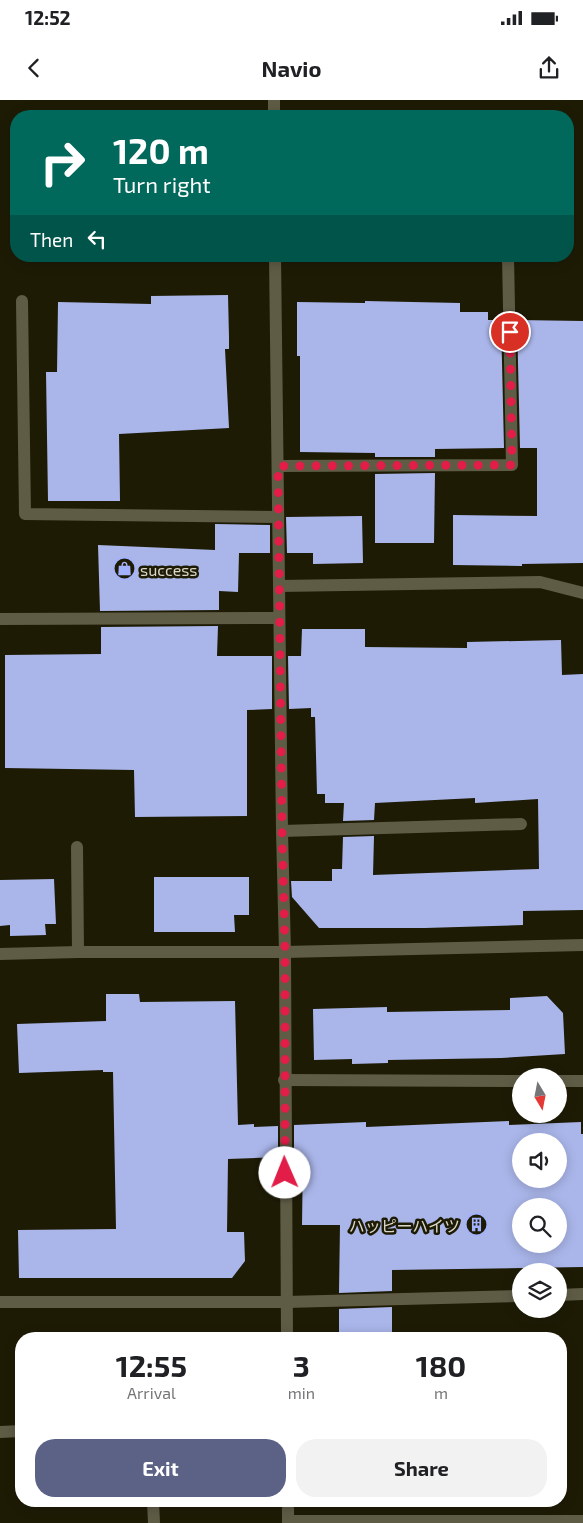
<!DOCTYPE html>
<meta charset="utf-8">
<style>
:root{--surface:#fff;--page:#f2f2f2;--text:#202124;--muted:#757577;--accent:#5b6286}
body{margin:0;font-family:"Exo 2","Noto Sans JP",sans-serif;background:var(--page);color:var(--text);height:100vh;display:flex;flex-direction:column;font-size:19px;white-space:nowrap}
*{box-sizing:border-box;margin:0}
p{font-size:16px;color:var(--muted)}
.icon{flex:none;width:28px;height:28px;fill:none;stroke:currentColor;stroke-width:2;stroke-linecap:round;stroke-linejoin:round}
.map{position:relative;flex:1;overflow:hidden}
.sheet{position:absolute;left:15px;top:1232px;width:552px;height:175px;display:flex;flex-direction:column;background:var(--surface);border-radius:20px;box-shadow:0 2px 12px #0003}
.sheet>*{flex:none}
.guide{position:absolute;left:10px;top:10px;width:564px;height:152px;border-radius:20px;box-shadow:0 2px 12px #0003;background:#00695c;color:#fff;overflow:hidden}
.needle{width:32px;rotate:170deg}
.tools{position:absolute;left:512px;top:968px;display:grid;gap:10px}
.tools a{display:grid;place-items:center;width:55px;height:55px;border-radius:50%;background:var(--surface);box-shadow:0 2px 12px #0003;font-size:25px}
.pin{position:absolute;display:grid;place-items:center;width:42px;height:42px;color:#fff;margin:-21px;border:2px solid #fff;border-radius:50%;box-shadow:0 1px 5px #0007}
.me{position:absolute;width:55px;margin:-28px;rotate:359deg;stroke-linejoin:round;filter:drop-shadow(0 0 4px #0008)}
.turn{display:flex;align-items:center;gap:18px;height:105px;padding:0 20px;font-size:22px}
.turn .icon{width:65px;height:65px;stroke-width:2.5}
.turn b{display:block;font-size:35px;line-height:42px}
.then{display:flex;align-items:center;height:48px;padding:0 20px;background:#0003;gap:10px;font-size:19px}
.eta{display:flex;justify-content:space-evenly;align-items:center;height:85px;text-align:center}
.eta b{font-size:30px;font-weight:700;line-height:35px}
.primary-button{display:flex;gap:10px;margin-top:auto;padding:10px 20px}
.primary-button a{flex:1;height:58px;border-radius:20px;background:var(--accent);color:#fff;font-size:20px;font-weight:700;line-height:58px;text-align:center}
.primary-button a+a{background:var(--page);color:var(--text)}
.status{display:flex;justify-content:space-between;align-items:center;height:35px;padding:0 25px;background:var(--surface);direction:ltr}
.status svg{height:14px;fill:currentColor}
header{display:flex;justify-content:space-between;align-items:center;height:65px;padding:0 20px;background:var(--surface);font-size:22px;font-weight:700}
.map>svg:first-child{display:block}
</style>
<div class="status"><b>12:52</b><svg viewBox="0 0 49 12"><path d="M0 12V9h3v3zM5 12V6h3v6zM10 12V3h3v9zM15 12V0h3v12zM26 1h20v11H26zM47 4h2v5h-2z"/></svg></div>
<header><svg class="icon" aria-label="back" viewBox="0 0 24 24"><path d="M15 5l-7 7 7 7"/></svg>Navio<svg class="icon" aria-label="share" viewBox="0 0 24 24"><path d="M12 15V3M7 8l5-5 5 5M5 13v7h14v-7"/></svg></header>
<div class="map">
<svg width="583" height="1423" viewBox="0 0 583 1423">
<rect width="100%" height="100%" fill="#1e1b05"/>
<!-- building -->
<g fill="#aab6ea" fill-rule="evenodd">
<polygon points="228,195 229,237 229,249 225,249 229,328 119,334 120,401 48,401 46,272 57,272 58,202 151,204 151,196"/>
<polygon points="365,201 460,203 460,212 488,212 488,220 501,220 504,348 435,349 435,357 375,357 375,353 300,352 300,256 297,256 297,202 365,203"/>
<polygon points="517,220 583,221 583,463 522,464 522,466 453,465 453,415 537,416 537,348 520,348"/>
<polygon points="435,373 434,443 375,443 375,374"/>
<polygon points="362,416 363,463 313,464 313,453 287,453 286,417"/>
<polygon points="215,424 270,425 270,453 239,453 238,492 219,491 219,510 100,511 98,445 215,450"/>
<polygon points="218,526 217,556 272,556 272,609 247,610 247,716 135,717 134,670 5,668 5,555 101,554 101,527"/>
<polygon points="302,529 365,529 365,547 467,548 467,542 561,540 562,575 583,574 583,810 523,811 523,825 425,828 319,828 292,797 291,781 332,781 332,769 342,769 343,737 374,736 373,775 539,769 538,699 475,703 475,698 375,703 374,720 343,721 344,703 325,703 325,694 317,694 315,617 311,617 311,608 289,609 288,556 301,556"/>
<polygon points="154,777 249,777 249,815 234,815 235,832 154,832"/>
<polygon points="54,779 56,824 45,824 46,835 10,836 10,825 0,826 0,780"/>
<polygon points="106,894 139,894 140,902 235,901 238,1025 254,1024 254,1027 278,1026 278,1057 228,1059 227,1132 244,1132 245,1161 232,1178 19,1178 18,1130 116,1129 113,972 103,972 103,970 19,973 17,924 106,921"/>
<polygon points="547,896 563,913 565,954 501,958 388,960 388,963 352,964 352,959 314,960 313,909 387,907 387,912 510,910 510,898"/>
<path d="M509,1021V1025L581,1022V1034H583V1167L392,1170V1191L339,1193L340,1125H302L303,1055L294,1056V1025L366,1022V1027ZM521,1041H559V1079H521ZM521,1106H559V1144H521Z"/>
<polygon points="392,1207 392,1239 339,1239 339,1209"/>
</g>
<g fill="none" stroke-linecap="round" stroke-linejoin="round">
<!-- lane -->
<polyline stroke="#5f5c46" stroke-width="12" points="77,747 78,852"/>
<!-- street -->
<g stroke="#5f5c46" stroke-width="12">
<polyline points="274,0 274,16"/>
<polyline points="275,156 282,731 285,852 287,1239"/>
<polyline points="22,201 25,414 278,417"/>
<polyline points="278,366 512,365 508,156"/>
<polyline points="279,486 540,482 583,493"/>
<polyline points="0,519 279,518"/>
<polyline points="282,731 521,724"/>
<polyline points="0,854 78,852 285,852 583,845"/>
<polyline points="284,980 521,981"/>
<polyline points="559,981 583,981"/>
<polyline points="559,1195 583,1194"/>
<polyline points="0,1202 286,1202 521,1196"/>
<polyline points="0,1332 21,1331"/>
<polyline points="153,1401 154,1423"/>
<polyline points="288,1401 288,1423"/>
<polyline points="288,1421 583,1421"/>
</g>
</g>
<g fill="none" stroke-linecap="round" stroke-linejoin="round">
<!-- route -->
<polyline stroke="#e11d48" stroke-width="9" stroke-dasharray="0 16.2" points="285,1073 285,852 282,731 278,366 512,365 510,232"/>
</g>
<!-- icons -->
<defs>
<symbol id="shop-ring" viewBox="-11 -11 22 22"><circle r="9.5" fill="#1e1b05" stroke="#a3b2fd" stroke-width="1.5"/><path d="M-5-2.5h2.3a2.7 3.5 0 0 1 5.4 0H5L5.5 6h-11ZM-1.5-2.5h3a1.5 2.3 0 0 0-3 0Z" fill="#a3b2fd"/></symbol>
<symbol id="building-ring" viewBox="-11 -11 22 22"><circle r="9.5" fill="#1e1b05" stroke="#a3b2fd" stroke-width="1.5"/><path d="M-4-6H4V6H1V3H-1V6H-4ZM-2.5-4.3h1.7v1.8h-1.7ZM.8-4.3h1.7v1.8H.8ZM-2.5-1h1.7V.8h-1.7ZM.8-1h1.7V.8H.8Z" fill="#a3b2fd"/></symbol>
</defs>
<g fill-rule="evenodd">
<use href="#shop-ring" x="112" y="456" width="25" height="25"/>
<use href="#building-ring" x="464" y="1112" width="25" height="25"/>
</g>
<g text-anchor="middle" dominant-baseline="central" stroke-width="5" stroke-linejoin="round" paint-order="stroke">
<!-- poi labels -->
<g font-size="16" fill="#d9d7c9" stroke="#1e1b05" text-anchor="start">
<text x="140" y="469">success</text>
<text x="460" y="1125" text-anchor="end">ハッピーハイツ</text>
</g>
</g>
</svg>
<div class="tools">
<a><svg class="needle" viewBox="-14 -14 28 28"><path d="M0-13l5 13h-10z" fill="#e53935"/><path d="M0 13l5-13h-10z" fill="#757577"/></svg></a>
<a><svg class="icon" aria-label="sound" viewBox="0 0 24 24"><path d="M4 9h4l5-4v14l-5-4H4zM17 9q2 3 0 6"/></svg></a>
<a><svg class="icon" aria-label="search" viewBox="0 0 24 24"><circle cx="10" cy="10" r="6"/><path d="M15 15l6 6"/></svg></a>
<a><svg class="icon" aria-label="layers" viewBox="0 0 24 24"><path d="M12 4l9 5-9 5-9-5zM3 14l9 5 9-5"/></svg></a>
</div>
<div class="pin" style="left:510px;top:232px;background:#d93025"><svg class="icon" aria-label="arrive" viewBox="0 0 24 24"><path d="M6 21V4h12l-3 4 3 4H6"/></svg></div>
<svg class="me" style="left:285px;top:1073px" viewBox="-20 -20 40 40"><circle r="19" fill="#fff"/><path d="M0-13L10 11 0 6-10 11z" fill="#e11d48"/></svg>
<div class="guide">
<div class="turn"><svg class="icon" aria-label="right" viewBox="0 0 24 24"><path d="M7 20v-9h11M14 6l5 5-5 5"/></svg><div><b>120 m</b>Turn right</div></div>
<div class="then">Then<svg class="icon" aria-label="left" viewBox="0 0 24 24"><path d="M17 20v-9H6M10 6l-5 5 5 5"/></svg></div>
</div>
<section class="sheet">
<div class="eta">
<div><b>12:55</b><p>Arrival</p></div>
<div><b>3</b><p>min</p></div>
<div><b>180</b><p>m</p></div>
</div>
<div class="primary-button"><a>Exit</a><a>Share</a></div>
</section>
</div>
